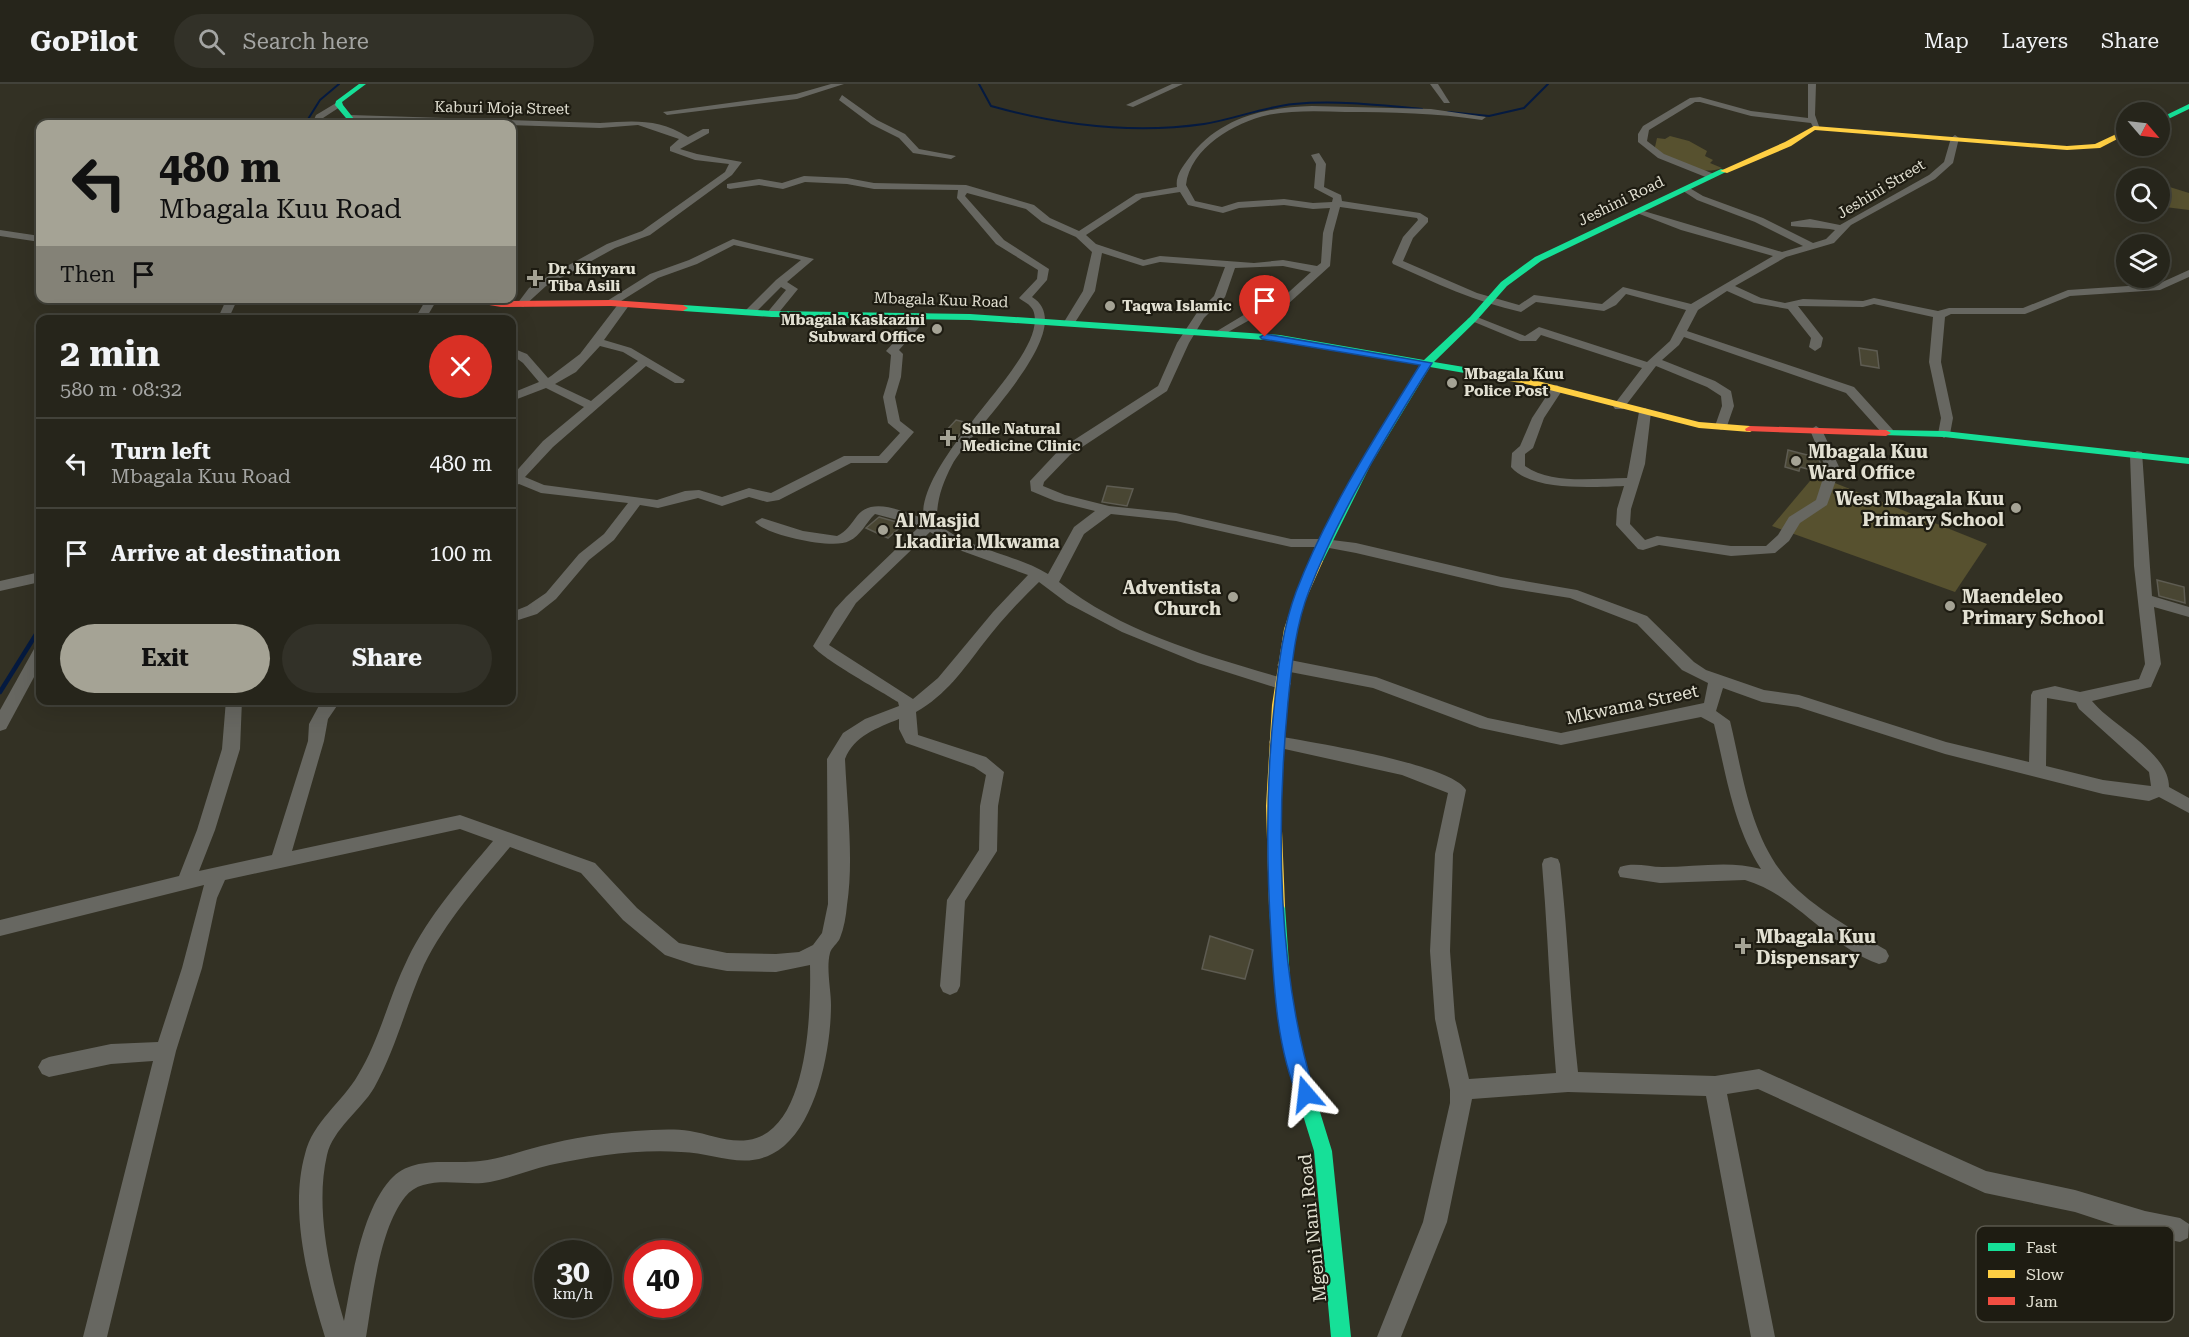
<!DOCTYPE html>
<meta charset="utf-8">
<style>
:root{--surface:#26251b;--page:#323128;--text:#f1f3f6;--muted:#a4a5a3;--line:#42423a;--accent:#a5a395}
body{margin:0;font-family:"Roboto Serif",serif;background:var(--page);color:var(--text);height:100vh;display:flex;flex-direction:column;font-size:22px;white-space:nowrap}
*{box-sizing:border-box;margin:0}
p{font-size:20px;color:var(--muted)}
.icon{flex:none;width:33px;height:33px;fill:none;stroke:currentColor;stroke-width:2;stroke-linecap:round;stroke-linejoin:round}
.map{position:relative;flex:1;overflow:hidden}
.side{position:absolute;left:36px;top:231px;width:480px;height:390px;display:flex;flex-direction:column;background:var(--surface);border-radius:12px;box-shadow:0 6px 24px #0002,0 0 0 2px var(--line)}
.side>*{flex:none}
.top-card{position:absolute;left:36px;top:36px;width:480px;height:183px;border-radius:12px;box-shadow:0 6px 24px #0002,0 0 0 2px var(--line);background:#a5a395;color:#111;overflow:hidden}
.needle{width:39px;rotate:118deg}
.controls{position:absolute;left:2116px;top:18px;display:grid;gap:12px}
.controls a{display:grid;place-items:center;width:54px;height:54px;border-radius:50%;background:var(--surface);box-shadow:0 6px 24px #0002,0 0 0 2px var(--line);font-size:30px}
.speed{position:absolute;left:534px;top:1156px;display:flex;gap:12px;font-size:30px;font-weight:700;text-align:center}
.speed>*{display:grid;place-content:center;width:78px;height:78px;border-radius:50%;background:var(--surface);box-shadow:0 6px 24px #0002,0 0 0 2px var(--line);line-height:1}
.speed small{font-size:15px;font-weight:400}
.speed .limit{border:9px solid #d22;background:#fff;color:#111}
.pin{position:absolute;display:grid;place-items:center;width:51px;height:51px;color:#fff;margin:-62px -26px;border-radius:50% 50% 50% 0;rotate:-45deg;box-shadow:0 0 6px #0007}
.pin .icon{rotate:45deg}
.me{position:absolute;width:66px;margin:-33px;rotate:343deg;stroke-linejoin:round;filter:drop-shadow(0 0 4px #0008)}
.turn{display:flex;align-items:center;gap:21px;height:126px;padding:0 24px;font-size:27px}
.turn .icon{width:78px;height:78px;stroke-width:2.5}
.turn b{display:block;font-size:42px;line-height:51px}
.then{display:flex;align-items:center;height:57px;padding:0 24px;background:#0003;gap:12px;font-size:22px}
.round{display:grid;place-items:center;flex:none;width:63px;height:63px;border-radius:32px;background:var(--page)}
.headline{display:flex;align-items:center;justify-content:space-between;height:102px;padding:0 24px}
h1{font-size:36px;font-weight:700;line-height:45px}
.primary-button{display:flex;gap:12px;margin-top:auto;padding:12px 24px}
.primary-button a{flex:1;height:69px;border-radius:36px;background:var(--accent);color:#111;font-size:24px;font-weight:700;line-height:69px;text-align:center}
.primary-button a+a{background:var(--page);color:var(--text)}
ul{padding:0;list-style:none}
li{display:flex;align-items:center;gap:18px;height:90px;padding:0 24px;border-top:2px solid var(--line)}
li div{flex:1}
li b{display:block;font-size:22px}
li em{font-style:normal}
header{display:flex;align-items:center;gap:36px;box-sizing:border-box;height:84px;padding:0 30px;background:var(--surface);border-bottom:2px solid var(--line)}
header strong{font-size:28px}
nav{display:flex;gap:33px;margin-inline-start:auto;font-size:21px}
.search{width:420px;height:54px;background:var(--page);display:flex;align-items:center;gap:15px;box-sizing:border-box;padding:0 21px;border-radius:33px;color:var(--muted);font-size:22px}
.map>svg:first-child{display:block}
</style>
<header>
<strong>GoPilot</strong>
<div class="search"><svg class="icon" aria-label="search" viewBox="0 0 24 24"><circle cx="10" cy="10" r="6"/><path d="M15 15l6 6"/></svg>Search here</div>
<nav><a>Map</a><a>Layers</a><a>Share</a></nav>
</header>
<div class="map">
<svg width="2189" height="1253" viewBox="0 0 2189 1253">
<rect width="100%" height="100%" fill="#333124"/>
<!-- green -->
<g fill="#57512f">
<path d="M1670,52L1689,57L1707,67L1705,72L1713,76L1710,79L1722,84C1699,93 1670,77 1651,64L1655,63L1657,54L1665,55Z"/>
<polygon points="2160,100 2189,109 2189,126 2165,123 2160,112"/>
<polygon points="1815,391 1987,460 1955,508 1772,442"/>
</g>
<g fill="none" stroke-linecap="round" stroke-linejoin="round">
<!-- stream-far1 -->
<g stroke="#051a40" stroke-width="2">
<path d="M979,0L991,22C1059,41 1134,50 1204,40C1235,35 1263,23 1294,20C1336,16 1380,21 1422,25"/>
<polyline points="1448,28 1489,32 1524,24 1548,0"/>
<polyline points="305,40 320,16 339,0"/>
</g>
<!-- stream -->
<polyline stroke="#051a40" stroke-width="4.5" points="0,608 40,544"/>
</g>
<!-- building -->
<g fill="#494633" stroke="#5e5c52" stroke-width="1.5">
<polygon points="1859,264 1877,267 1879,284 1861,281"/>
<polygon points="956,336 968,339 958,353 944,349"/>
<polygon points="1788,366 1819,374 1822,389 1800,383 1799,387 1785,383"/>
<polygon points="1107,402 1133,405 1127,422 1102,418"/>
<polygon points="879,433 900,439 904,440 888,454 866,444"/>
<polygon points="2157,496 2184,503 2185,519 2159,512"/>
<polygon points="1210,852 1253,866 1245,895 1202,885"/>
</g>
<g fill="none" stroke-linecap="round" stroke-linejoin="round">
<!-- street -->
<g fill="#676761" fill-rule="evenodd">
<polygon points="831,0 844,0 797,15 667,31 663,28 796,10"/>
<polygon points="1172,0 1183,0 1133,23 1126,21"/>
<polygon points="1430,0 1438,0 1450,19 1444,19"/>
<polygon points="1808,0 1816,0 1815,31 1820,45 1814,45 1811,39 1751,32 1700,18 1695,18 1649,46 1647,57 1664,70 1714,90 1714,94 1708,94 1658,74 1638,58 1638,50 1643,42 1690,14 1700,13 1751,27 1808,34"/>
<polygon points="842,11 877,36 905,50 919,65 956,72 951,75 913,69 899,54 871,40 839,16"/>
<polygon points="336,19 343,21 323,34 320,40 312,40 316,31"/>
<path d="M1312,22L1431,25L1486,33L1482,36C1437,29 1391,28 1345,28C1320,27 1293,26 1268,31C1235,38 1190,64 1186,101L1195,117L1222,123L1238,118L1284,115L1313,119L1332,118L1333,114L1314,104L1316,80L1311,71L1319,69L1326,80L1324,103L1341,111L1342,117L1420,129L1428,134V138L1413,154L1403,177L1477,209L1519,221L1534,211L1602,220L1623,203L1691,220L1773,172L1681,146L1637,129V125L1782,168L1803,162L1755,138L1697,116L1680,105L1688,103L1703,112L1763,134L1813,159L1826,155L1835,146C1820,143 1806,144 1791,142V138L1810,135L1840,141L1929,91L1944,78L1951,54L1955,51L1959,54L1953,79L1935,95L1851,141L1834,159L1786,173L1735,202L1761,214L1785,219L1803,215L1863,217L1874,214L1938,227L1949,224H2023L2068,206L2158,200L2189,186V193L2160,206L2070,212L2025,230H1951L1945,233L1941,278L1953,334L1950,350L1944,354L1938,350L1941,334L1929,278L1933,233L1874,220L1863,223L1798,222L1823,254L1821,263L1815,267L1809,263L1811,254L1788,225L1754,219L1727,207L1698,226L1687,247L1854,303L1893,346L1892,349H1882L1846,309L1684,253L1679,261L1662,276L1715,297L1731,307L1734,322L1727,342L1721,346L1715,342L1722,322L1721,312L1707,303L1656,282L1623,325H1615L1613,322L1642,284L1541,251L1536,257H1520L1467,235L1477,233L1525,252L1539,243L1647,278L1670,257L1686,226L1626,210L1616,221L1604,227L1536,218L1521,228C1476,218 1435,199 1393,180L1392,178L1403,153L1418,136L1417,134L1340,123L1333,149L1330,182L1288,220L1255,233L1221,252L1217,251V247L1247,229L1280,216L1311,188L1283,182L1235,184L1225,213L1204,234L1189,259L1167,307L1070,371L1044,398L1043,402L1065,411L1109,422L1176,429L1291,455H1324L1356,459L1501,493L1577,506L1647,532L1694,578L1706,586L1764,606L1799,611L1946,658L2029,678L2031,611L2033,607L2055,602L2080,608L2139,595L2145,580L2134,482L2130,371L2137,367L2142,368L2152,512L2189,523V533L2154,523L2161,580L2151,603L2092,617C2112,642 2169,668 2169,703L2189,714V729L2159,713L2149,717L2103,710L1945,670L1798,623L1762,618L1723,604L1716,627L1730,637C1743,691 1750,753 1788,796C1812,823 1855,847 1886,866L1889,872L1886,878L1879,880C1828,862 1797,811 1745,796L1660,799L1620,793L1618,788L1620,783C1634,778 1649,783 1662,783C1695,783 1730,776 1761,785C1733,741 1726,690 1714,640L1701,633L1561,661L1480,644L1373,604L1285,587L1277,581L1285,575L1376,593L1488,634L1561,649L1704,619L1708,599L1682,586L1637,540L1570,514L1501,503L1356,469L1324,463H1291L1176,437L1111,430L1084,450L1059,498C1124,550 1211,573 1289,596L1291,600L1283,606L1198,579L1122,548L1067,519L1039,498C1019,517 1000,538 983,560C963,586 946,611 916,628L918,651L986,673L1004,688L998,722L997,767L965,817L960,902L957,908L950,911L943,908L940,902L947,816L979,766L980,722L986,691L974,683L906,659L899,645V635C877,644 854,652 845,675C847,721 854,776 847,821C846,832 844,844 840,854C838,859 831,864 830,869C826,884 831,906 831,921C831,963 818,1033 784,1062C750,1090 719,1069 681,1068C638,1065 592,1072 550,1081C530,1086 510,1094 490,1098C464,1103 424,1089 405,1113C379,1146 373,1212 366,1253H325C308,1198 289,1127 305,1070C313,1037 342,1019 358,991C380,955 389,912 408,874C429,831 462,794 493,757L460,745L225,796L217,814L202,884L176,967L107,1253H83L153,977L111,980L49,993L42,990L38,983L42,976L49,973L111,960L158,958L182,884L204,801L0,852V836L179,792L197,746L222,665L226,616H242L240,665L215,746L199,787L272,771L308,657L309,640L322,616H341L328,635L324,657L292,767L460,731L595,779L637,824L679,859L727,869L776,870L799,868L813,861L822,849L828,820L827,675L843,649L865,635L899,622L898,618C881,607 822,575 813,562L835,525L846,513L920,442L875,430C866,438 861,452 849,457C834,466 766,451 755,438L762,434L803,447L837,452C846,448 851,440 857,432C873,412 902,428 923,434C920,368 1052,272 1033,226C1030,220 1024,218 1019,214L1037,195L1038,186L996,160L957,114L958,106L874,105L847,100L805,98L783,105L759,101L730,105L727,104V100L759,95L782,99L804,92L847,94L874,99L966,101L1034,121L1050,134L1079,147L1136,110L1177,103C1175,92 1183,82 1189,74C1218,34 1265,23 1312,22ZM1180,108L1188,121L1223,129L1239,124L1284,121L1313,125L1330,124L1323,149L1321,179L1317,182L1283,176L1254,179L1160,172L1144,176L1096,160L1086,151L1142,114ZM967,109L1026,125L1042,138L1076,153L1092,168L1083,207L1064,238L1066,240H1074L1095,207L1102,169L1143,182L1160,178L1225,183L1214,212L1196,230L1177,259L1158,302L1060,365L1030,397L1031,407L1055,417L1095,427L1074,443L1048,490C1013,469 969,466 937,439C936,418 942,400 952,381C968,349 1083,244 1032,213L1047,196L1049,185L1004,156L965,112ZM930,448L962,467L1028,491L993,528L938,594L913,615L829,561L856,519ZM2047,614L2076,619L2079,625L2149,688L2151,702L2103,696L2046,682ZM510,763L581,789L623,836L665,871L695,881L727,887L776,888L810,881C811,926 809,1048 748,1056C728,1059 709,1050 690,1047C672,1044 653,1046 635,1047C604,1049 572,1054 541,1062C521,1067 501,1075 480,1077C449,1081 413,1070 390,1096C361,1129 352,1195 344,1237C329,1186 315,1123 327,1071C333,1045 361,1026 374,1004C396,965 406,921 424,881C445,838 479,800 510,763Z"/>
<path d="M350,31L600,39C633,37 658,34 688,53L703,45H709V49L680,65L697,70L742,78L732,91L650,151L615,164L546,202L523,223L517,220L529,204L538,198L607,160L642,147L725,88L729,80L695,76L670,67V63L679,55L638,41L600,44L347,36V32Z"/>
<polygon points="0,146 40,152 40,158 0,152"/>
<path d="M733,155L814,175L787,198L798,205L776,232L772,233L766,230L786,206L781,203L754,230L744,228L776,196L801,176L734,161L697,180L658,194L621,217L630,220L604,256L631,264L685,296L683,299H675L646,282L553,363L525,393L544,401L657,416L685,407L699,406L722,413L749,404L771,409L844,372H879L900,349L888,339L883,313L889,293L891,271L886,267L920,229L924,228L930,231L899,266L903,270L901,293L895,313L900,337L914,348L887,379H851L779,416L767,418L749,413L722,422L698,414L658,424L640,421L614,456L589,476L556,515L537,530L512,538V528L527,522L546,509L579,470L604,450L628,419L541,409L519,400L512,403V392L543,357L584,323L546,304L512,317V309L539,298L523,279L512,271V264L527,270L548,294L551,292L580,270L619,219L611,222L605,219L607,217L650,190L689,176ZM600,262L623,268L638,277L591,317L555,300L576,288Z"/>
<polygon points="227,214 238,214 228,236 217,236"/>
<polygon points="427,214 438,214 425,236 414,236"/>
<path d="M1557,301L1563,305L1544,334L1533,364L1525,370V382C1552,401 1595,394 1627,394L1639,328L1645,324L1651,328L1645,380L1631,425L1630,440L1645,456L1657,452L1731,462H1766L1778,451L1789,433L1816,416L1826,385L1810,346L1816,342L1822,346L1840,385L1827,421L1800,439L1789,457L1775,469L1731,472L1659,461L1643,466L1638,465L1616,441L1617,425L1624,402C1594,403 1532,408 1511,383L1512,369L1520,362L1532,334L1553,302Z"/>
<polygon points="40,488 40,498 0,507 0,497"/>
<polygon points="40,564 40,582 6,645 0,647 0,626 34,565"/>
<path d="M1277,652C1310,658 1452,680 1466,706L1453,770L1450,867L1455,935L1469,995L1556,989C1550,919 1548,850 1542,780L1544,775L1551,773L1558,775L1560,780C1568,849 1570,919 1578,988L1715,992L1759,985L1986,1087L2075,1106L2145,1127L2180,1134L2189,1140L2188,1154L2180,1158L2145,1151L2075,1128L1985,1109L1758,1005L1727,1010L1775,1253H1751L1706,1012L1568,1008L1472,1015L1447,1138L1401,1253H1377L1423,1138L1450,1019V1006L1435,935L1430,867L1435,770L1448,709L1402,691L1271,662L1269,658L1271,654Z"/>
</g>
<!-- fast -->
<g fill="#16e098" fill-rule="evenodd">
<polygon points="359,0 366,0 342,18 343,21 358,40 351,40 335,21 336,17"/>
<polygon points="2189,20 2189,25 2160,39 2160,34"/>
<polygon points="1721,85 1728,87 1541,177 1507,202 1476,237 1434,278 1476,285 1481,288 1476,291 1430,283 1371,380 1323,477 1317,481 1311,477 1361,380 1421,281 1280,257 970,236 772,233 683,227 678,224 683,221 772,227 970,230 1280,251 1424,276 1470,233 1501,198 1535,173"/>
<polygon points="1886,346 1944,347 2189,374 2189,380 1944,353 1882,351 1882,347"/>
<polygon points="1277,816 1283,817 1285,822 1291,909 1303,973 1332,1067 1351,1253 1331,1253 1314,1067 1285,973 1275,909 1269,822 1271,817"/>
</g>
<!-- slow -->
<g fill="#ffcf43" fill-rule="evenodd">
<polygon points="1814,42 2067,62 2095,60 2127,45 2127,50 2100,64 2067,66 1815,46 1791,62 1727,89 1720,87 1785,58"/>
<polygon points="1476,285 1530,295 1699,338 1750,342 1755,345 1750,348 1699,344 1530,301 1473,290 1473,286"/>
<polygon points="1317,473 1323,477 1306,515 1297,545 1286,621 1281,722 1285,822 1283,827 1277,828 1271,827 1269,822 1266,722 1272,621 1284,545 1294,515 1311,477"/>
</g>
<!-- jam -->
<g fill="#f24e42" fill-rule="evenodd">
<polygon points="448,214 501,217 611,216 683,221 688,224 683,227 611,222 501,223"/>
<polygon points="1750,342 1886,346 1891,349 1886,352 1746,347 1745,345"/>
</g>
</g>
<!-- route -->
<path fill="#1a73e8" stroke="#114b97" stroke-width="1.5" d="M1265,250L1432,279C1386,352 1340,427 1309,507C1295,543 1292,580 1288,618C1276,742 1277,891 1315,1010L1312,1016L1306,1019L1299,1016C1277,965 1274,906 1271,851C1266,772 1266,694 1275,615C1279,578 1283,543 1296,508C1326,429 1375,353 1420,281L1262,255L1260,253Z"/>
<!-- markers -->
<g fill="#a5a395" stroke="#1e1c12" stroke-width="2">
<path d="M532 185h6v6h6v6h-6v6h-6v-6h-6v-6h6z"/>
<circle cx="1110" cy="222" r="6"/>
<circle cx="937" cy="245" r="6"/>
<circle cx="1452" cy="299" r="6"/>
<path d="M945 345h6v6h6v6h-6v6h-6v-6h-6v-6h6z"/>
<circle cx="1796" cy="377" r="6"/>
<circle cx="2016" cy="424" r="6"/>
<circle cx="883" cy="446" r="6"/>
<circle cx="1233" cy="513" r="6"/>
<circle cx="1950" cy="522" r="6"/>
<path d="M1740 853h6v6h6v6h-6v6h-6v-6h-6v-6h6z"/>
</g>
<g text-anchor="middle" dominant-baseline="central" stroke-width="4.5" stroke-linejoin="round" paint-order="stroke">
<!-- far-street labels -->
<g font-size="15" fill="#e2e0d2" stroke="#1e1c12">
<text transform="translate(502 24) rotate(1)">Kaburi Moja Street</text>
<text transform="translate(1881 105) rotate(-31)">Jeshini Street</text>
<text transform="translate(1621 117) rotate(-26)">Jeshini Road</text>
<text transform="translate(941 216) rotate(2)">Mbagala Kuu Road</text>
</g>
<!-- far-poi labels -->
<g font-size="15" font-weight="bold" fill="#e2e0d2" stroke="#1e1c12" text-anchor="start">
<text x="548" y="185">Dr. Kinyaru<tspan x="548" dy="17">Tiba Asili</tspan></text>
<text x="1122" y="222">Taqwa Islamic</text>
<text x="925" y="236" text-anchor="end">Mbagala Kaskazini<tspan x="925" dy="17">Subward Office</tspan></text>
<text x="1464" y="290">Mbagala Kuu<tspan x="1464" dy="17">Police Post</tspan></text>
<text x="962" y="345">Sulle Natural<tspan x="962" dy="17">Medicine Clinic</tspan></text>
</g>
<!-- poi labels -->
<g font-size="18" font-weight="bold" fill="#e2e0d2" stroke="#1e1c12" text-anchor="start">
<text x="1808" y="367">Mbagala Kuu<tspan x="1808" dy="21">Ward Office</tspan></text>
<text x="2004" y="414" text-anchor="end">West Mbagala Kuu<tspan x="2004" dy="21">Primary School</tspan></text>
<text x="895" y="436">Al Masjid<tspan x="895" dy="21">Lkadiria Mkwama</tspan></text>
<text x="1221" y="503" text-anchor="end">Adventista<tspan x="1221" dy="21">Church</tspan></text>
<text x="1962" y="512">Maendeleo<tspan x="1962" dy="21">Primary School</tspan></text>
<text x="1756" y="852">Mbagala Kuu<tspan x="1756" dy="21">Dispensary</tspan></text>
</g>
<!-- street labels -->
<g font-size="18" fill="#e2e0d2" stroke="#1e1c12">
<text transform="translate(1632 620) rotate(-12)">Mkwama Street</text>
<text transform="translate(1312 1144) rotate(-96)">Mgeni Nani Road</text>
</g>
</g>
<!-- legend -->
<rect x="1976" y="1142" width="198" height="96" rx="9" fill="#1e1c12" stroke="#59574c" stroke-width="1.5"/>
<rect x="1988" y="1159" width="27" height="8" fill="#16e098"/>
<rect x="1988" y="1186" width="27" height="8" fill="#ffcf43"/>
<rect x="1988" y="1213" width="27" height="8" fill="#f24e42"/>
<g font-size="16" fill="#e2e0d2">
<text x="2026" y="1169">Fast</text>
<text x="2026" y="1196">Slow</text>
<text x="2026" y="1223">Jam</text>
</g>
</svg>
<div class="controls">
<a><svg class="needle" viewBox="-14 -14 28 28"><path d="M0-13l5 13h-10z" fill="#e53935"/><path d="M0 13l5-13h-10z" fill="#a4a5a3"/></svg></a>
<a><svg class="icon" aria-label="search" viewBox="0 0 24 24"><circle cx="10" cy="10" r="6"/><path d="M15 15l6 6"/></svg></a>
<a><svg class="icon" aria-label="layers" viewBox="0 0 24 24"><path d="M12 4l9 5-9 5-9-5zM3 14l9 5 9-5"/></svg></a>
</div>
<div class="speed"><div>30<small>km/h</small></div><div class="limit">40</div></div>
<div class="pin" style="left:1265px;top:253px;background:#d93025"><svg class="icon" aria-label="arrive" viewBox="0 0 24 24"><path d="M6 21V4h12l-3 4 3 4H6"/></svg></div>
<svg class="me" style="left:1306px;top:1010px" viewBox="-20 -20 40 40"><path d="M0-17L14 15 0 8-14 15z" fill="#1a73e8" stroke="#fff" stroke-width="4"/></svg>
<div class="top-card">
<div class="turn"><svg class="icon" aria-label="left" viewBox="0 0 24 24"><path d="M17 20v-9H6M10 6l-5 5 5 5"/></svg><div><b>480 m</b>Mbagala Kuu Road</div></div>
<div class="then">Then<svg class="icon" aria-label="arrive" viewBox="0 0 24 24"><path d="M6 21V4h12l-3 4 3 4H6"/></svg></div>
</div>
<section class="side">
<div class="headline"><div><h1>2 min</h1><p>580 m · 08:32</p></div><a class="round" style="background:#d93025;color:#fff"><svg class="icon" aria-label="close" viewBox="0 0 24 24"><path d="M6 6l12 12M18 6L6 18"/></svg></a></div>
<ul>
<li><svg class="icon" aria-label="left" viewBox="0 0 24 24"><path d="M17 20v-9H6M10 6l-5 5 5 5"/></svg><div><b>Turn left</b><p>Mbagala Kuu Road</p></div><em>480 m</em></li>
<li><svg class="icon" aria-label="arrive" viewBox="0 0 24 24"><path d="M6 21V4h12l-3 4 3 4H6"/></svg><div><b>Arrive at destination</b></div><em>100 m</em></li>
</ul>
<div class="primary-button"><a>Exit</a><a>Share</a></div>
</section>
</div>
